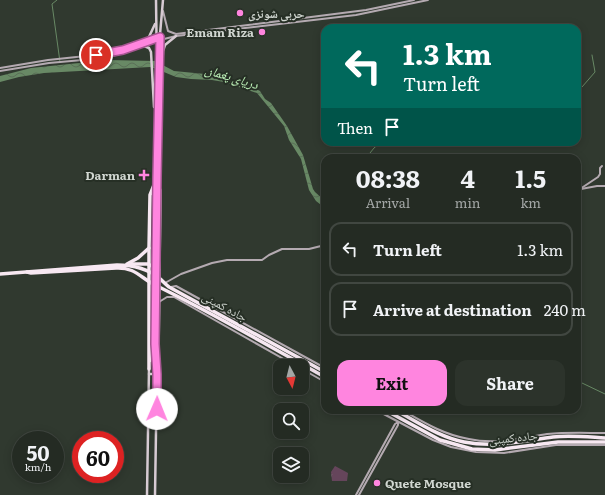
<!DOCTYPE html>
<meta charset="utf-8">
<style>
:root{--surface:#242b23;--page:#2c332b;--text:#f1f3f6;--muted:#a3a7a6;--line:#414741;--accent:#ff85df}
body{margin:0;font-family:Literata,"Noto Naskh Arabic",serif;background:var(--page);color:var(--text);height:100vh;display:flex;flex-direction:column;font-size:15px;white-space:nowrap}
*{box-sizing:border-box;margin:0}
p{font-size:13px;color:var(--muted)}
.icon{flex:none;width:22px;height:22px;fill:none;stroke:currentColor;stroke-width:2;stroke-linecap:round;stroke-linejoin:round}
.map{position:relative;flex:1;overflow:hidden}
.details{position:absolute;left:321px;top:154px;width:260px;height:260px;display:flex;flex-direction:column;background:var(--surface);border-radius:12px;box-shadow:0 2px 10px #0003,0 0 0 1px var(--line)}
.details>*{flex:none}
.guide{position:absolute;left:321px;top:24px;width:260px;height:122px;border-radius:12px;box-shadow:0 2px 10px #0003,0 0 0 1px var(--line);background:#00695c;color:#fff;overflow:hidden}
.needle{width:26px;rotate:173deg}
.controls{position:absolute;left:273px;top:359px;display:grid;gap:8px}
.controls a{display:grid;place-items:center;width:36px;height:36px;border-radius:8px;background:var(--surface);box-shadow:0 2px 10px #0003,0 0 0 1px var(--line);font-size:20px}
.speed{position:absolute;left:12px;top:431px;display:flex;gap:8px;font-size:20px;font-weight:700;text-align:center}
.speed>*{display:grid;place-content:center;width:52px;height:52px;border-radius:50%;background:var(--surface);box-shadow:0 2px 10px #0003,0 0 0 1px var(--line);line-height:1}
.speed small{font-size:10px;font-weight:400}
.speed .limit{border:6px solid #d22;background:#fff;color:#111}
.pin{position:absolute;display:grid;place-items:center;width:34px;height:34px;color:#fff;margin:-17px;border:2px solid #fff;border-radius:50%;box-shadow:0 1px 4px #0007}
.me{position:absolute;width:44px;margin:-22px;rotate:1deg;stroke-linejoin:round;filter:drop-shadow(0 0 3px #0008)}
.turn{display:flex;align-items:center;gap:14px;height:84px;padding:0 16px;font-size:18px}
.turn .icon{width:52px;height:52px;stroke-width:2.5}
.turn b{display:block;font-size:28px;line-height:34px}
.then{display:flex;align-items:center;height:38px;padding:0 16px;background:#0003;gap:8px;font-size:15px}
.eta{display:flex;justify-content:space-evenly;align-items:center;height:68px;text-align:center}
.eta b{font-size:24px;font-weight:700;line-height:28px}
.button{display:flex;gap:8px;margin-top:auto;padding:8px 16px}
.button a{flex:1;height:46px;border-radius:12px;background:var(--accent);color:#111;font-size:16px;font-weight:700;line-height:46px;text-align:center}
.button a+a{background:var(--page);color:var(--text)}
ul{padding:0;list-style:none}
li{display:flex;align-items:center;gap:12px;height:54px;margin:0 8px 6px;padding:0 8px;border:2px solid var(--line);border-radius:12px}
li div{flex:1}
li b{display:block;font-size:15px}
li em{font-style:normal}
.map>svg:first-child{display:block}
</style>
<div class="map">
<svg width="605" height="495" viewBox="0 0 605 495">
<defs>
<pattern id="grass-tufts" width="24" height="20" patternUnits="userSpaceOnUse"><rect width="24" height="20" fill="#65455b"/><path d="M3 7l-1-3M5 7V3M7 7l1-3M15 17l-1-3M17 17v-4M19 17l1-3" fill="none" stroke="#7a5f72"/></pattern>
<pattern id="water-waves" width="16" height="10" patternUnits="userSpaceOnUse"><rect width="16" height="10" fill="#688965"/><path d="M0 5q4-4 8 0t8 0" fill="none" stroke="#596f57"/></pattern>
</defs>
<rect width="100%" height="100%" fill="#30392f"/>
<!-- grass -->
<polygon fill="url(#grass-tufts)" points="335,466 348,473 347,481 332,481 331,472"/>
<!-- water -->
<polygon fill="url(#water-waves)" points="108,60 155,61 174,71 205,74 252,87 260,91 265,99 271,103 287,126 303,155 313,189 315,192 325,201 325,208 316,201 309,190 301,159 289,140 284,126 257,93 224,82 212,80 191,79 176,77 154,68 150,67 44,73 19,77 0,82 0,76 31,68"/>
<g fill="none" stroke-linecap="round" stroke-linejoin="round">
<!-- stream -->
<g stroke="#688965" stroke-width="1">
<polyline points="57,0 52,4 60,62"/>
<polyline points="577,89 582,87 595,72 592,55"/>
<polyline points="366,158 374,148 381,142"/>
<polyline points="577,383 582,383 605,394"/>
</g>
<!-- secondary -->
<g stroke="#b4aab1" stroke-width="2">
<polyline points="163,11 168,31 176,34 366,10 414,0"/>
<polyline points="0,68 48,60 105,54 123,50 160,37"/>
<polyline points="0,71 49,63 105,58 123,53 160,40 176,36 356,15 428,0"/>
<polyline points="581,189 597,186 605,186"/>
<polyline points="577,190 580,189 598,177 600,174 600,168 602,166"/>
<polyline points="165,283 181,274 212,263 227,260 262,260 269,255 282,249 309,249 325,245"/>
<polyline points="171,287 176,286 196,297 325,368"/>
<polyline points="159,302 167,297 174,297 296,366"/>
<polyline points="302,369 325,382"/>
<polyline points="376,410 433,440 451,447 476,452 504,453 556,445 605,445"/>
<path d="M402,410C423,422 444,435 469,439C495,445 521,438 547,434C567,432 586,433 605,433"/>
<polyline points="356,495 395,424 398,422"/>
<polyline points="359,495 398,425 398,422"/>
</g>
<!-- primary -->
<g stroke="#d7cbd3" stroke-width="2.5">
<polyline points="144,43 148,39 155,24"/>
<polyline points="144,46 149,48 151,52 154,107"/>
<polyline points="160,115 163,51 165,45 176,36"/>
<polyline points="154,196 157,73 156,0"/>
<polyline points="158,197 159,46 163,0"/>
<polyline points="155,345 156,363"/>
<polyline points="150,361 152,345"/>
<polyline points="149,374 157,374"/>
<polyline points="148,420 157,420"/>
<polyline points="147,495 149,368"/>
<polyline points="155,495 157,368"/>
</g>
<!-- highway -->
<g stroke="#f7e8f2" stroke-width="3.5">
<polyline points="149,248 149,369"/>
<polyline points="127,264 138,258 149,248 150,195 154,185"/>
<polyline points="129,264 148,264 159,270"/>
<path d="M27,272L31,273L116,268C136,267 141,279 157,286C214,314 269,346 325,377"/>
<path d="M0,274L117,265C132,265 148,269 159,278C163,281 165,284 169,287L325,372"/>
<polyline points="157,368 158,358 160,190 157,185"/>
<polyline points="385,410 440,440 472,449 495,450 558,442 605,442"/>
<path d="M395,410C418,422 439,437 464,442C495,448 523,441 553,437C570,435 588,437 605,438"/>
</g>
<!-- primary-bridge -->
<g stroke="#d7cbd3" stroke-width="2.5">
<polyline points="152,345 154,196"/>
<polyline points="155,345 158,197"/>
</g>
</g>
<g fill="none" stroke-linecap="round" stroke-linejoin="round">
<defs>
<polyline id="route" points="96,55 123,50 160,37 157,177 155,344 157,374 157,409"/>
</defs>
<!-- route casing -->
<use href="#route" stroke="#a65691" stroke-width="10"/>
<!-- route -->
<use href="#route" stroke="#ff85df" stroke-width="7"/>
</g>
<!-- markers -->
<g fill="#ff85df" stroke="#262f25" stroke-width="1.5">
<circle cx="240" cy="13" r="4"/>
<circle cx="262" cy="32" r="4"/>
<path d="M142 169h4v4h4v4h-4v4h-4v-4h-4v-4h4z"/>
<circle cx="377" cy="483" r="4"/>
</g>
<g text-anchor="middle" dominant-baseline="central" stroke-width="4" stroke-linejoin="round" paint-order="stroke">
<!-- poi labels -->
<g font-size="12" font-weight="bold" fill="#d0d6d0" stroke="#262f25" text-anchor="start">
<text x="248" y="13">حربی شونزی</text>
<text x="254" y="32" text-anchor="end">Emam Riza</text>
<text x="135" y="175" text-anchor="end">Darman</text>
<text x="385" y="483">Quete Mosque</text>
</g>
<!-- street labels -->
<g font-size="12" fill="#d0d6d0" stroke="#262f25">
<text transform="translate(225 306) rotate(28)">جاده کمپنی</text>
<text transform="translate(513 437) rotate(-6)">جاده کمپنی</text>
</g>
<!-- water labels -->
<g font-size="13" font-style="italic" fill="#bff4ba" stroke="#262f25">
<text transform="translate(232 76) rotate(17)">دریای پغمان</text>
</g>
</g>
</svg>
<div class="controls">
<a><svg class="needle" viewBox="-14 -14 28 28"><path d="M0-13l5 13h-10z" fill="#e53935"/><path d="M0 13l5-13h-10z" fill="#a3a7a6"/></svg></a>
<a><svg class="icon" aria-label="search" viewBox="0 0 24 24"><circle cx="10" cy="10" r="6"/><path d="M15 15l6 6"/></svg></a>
<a><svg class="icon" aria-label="layers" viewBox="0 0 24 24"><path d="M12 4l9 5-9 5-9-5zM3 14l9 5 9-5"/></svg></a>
</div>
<div class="speed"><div>50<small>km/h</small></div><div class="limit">60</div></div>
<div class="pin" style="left:96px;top:55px;background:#d93025"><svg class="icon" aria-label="arrive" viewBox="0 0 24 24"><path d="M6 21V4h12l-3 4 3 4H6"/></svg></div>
<svg class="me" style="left:157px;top:409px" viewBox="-20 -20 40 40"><circle r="19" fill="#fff"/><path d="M0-13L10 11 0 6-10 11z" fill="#ff85df"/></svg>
<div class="guide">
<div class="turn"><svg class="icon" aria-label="left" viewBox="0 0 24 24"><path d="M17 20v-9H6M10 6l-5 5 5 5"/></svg><div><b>1.3 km</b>Turn left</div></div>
<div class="then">Then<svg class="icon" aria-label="arrive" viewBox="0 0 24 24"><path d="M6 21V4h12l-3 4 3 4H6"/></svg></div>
</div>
<section class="details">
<div class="eta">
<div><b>08:38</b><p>Arrival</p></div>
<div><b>4</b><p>min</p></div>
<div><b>1.5</b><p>km</p></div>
</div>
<ul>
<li><svg class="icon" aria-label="left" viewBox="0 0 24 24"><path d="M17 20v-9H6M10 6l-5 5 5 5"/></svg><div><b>Turn left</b></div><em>1.3 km</em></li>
<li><svg class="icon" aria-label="arrive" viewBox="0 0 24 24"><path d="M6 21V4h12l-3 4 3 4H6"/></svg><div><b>Arrive at destination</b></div><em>240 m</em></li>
</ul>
<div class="button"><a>Exit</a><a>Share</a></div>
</section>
</div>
